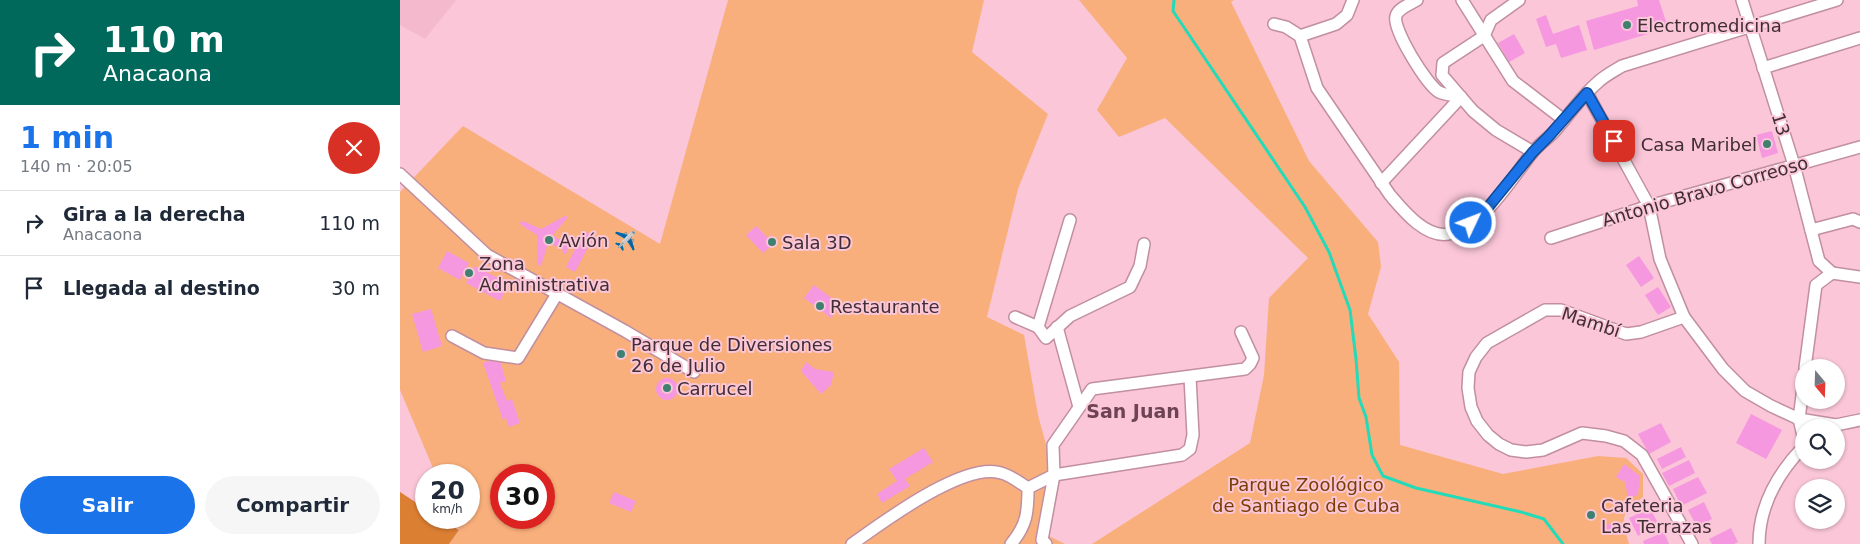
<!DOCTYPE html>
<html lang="es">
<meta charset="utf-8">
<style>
:root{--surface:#fff;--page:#f6f6f7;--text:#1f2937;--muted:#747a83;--line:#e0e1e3;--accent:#1a73e8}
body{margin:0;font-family:"DejaVu Sans",sans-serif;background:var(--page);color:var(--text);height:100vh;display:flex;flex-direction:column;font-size:19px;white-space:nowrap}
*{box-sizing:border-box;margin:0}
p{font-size:16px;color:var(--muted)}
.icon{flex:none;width:28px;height:28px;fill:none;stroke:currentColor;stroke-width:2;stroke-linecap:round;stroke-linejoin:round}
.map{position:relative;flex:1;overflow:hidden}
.details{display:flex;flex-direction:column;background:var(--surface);width:400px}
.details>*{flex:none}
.banner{background:#00695c;color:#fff;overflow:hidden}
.needle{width:32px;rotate:161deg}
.controls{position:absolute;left:1395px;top:359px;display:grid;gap:10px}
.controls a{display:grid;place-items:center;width:50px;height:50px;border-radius:50%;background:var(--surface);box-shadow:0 1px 4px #0004;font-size:25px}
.speed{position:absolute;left:15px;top:464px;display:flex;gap:10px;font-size:25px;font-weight:700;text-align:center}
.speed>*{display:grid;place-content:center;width:65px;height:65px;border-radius:50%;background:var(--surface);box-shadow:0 1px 4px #0004;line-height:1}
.speed small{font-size:12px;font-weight:400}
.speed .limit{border:8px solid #d22;background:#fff;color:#111}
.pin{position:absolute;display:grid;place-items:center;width:42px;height:42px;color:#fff;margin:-21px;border-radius:10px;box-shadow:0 2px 8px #0006}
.me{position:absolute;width:55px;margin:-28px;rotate:47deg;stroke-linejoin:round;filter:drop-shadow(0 0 4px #0008)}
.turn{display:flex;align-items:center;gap:18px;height:105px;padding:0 20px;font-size:22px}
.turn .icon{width:65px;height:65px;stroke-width:2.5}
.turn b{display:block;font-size:35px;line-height:42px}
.round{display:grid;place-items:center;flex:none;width:52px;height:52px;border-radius:26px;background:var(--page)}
.head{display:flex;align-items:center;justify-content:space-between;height:85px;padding:0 20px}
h1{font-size:30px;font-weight:800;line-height:38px;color:var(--accent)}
.action{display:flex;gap:10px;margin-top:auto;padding:10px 20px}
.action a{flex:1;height:58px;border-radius:30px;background:var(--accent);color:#fff;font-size:20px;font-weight:800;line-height:58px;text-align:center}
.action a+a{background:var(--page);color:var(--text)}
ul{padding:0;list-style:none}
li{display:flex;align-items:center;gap:15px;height:65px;padding:0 20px;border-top:1px solid var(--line)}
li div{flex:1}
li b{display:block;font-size:19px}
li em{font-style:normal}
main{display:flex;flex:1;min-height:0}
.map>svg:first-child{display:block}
</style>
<main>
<section class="details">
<div class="banner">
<div class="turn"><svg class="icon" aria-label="right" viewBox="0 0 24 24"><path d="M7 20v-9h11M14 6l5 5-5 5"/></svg><div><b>110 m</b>Anacaona</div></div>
</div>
<div class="head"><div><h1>1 min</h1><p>140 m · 20:05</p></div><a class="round" style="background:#d93025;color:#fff"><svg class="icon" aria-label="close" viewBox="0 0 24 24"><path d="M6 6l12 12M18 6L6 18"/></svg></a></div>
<ul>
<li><svg class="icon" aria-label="right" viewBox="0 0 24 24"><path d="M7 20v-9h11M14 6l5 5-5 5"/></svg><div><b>Gira a la derecha</b><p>Anacaona</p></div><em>110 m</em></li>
<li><svg class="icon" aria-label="arrive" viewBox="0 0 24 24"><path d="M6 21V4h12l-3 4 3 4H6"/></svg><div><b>Llegada al destino</b></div><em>30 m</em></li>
</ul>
<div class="action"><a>Salir</a><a>Compartir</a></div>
</section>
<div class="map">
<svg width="1460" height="544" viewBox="0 0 1460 544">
<rect width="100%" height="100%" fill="#fac6d8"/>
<!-- built -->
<polygon fill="#f5b9ce" points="0,0 56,0 25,39 0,25"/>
<!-- green -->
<g fill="#f9af7b" fill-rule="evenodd">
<path d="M328,0H584L572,52L648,114L618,189L587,317L624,335L638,415L653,470L646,472V479L661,476L649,536L665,544H49L59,530L54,518H69V475H36L0,390V192L63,126L260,244ZM101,475H144V518H101Z"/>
<path d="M679,0H834L831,2L909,161L978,242L981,267L968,314L999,362L1000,445L1103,474L1198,456L1226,458L1243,474V497C1220,516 1221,515 1229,544H692L850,443L864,375L869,298L908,258L765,118L719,137L697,110L727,58Z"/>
</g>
<!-- forest -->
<polygon fill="#db7f33" points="0,492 26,509 26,518 40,518 59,530 49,544 0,544"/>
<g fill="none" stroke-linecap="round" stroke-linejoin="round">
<!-- stream -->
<polyline stroke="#24dab9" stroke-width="3" points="774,0 773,11 905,207 929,252 950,310 956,359 959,398 966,417 972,455 983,476 1016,488 1121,512 1144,519 1163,544"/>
</g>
<!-- building -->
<g fill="#f698e0">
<polygon points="1237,0 1259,0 1268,28 1194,50 1186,21 1238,6"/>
<polygon points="1146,15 1153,34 1179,25 1187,50 1161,58 1156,44 1146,47 1136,19"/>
<polygon points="1114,34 1125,53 1109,62 1098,43"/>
<polygon points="1372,131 1378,153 1362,158 1356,135"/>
<polygon points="165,216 168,217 153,235 164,243 171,239 175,241 168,247 166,255 163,253 162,247 155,246 148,243 141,266 137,264 137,235 121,225 120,222 123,221 141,229"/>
<polygon points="356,226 368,238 371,235 377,241 363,253 346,235"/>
<polygon points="184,231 194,236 175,272 166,267"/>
<polygon points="47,251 69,263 60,280 38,268"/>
<polygon points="1239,256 1254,278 1241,287 1226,265"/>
<polygon points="75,266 109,284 100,301 66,283"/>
<polygon points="414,285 441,305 431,318 404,298"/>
<polygon points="1258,287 1271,307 1258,315 1245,295"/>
<polygon points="31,309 42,346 23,352 12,314"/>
<polygon points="99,358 106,381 100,383 107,401 112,399 120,423 109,427 106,418 103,420 83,363"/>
<polygon points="406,362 415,369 434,372 431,385 421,394 401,371"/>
<circle cx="267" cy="389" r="11"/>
<polygon points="1351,414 1382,430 1366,459 1336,443"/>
<polygon points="1261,423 1271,442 1249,454 1238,434"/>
<polygon points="1281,447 1286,457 1262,469 1257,459"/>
<polygon points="524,448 533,462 505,479 510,486 482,503 477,494 497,481 489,469"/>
<polygon points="1289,460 1295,473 1269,486 1262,473"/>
<polygon points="1224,464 1240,476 1238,495 1228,498 1225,482 1216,477"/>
<polygon points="1298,477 1307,493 1281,506 1273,489"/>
<polygon points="214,492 236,501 231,512 209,503"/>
<polygon points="1304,502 1312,519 1297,527 1288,510"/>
<polygon points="1250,508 1259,525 1238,536 1229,518"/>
<polygon points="1214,522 1217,529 1206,534 1203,527"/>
<polygon points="1331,528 1338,542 1334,544 1312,544 1309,539"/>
<polygon points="1264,532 1269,544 1244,544 1243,541"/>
</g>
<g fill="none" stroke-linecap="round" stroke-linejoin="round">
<defs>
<g id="minor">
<path d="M1017,0C1011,4 998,8 996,16C992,29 1027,85 1039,92C1045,95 1054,95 1061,97"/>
<polyline points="1062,0 1113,81 1164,120"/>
<polyline points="1119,0 1091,20 1084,36 1043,63 1042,75 1073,111 1096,130 1133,152"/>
<polyline points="1342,0 1394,165 1419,261 1432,273 1416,285 1405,368"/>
<path d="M874,24L886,27L900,36L917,88L990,195C1003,210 1025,238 1048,234C1083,228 1111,179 1132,153C1138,145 1147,139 1154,132C1168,116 1181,97 1197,83C1204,76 1214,71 1222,66L1437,0"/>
<polyline points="900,36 936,24 947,15 953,0"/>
<polyline points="1363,68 1460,38"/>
<polyline points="1187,93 1249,206 1260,259 1284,317 1323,369 1345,391 1371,406 1399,419 1436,425 1460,420"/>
<polyline points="0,174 87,255 225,331 294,372"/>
<polyline points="981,183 1061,97"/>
<polyline points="670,220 638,327 646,338 670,316 730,287 740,266 744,244"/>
<polyline points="1411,230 1453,219 1460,222"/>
<polyline points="1151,238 1249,206 1460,147"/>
<polyline points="1432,273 1460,277"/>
<polyline points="615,317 638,327"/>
<polyline points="1284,317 1241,332 1226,334 1161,310 1145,310 1087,343 1076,357 1069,372 1068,388 1071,407 1077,421 1088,435 1099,444 1111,450 1126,452 1143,450 1182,433 1206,436 1224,441 1242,455 1292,544"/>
<polyline points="657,327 679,407"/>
<polyline points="52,336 84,353 118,358 157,294"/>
<polyline points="1404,380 1399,419 1404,440"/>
<polyline points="628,488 654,475 782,455 790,449 793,435 790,377"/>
<path d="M452,544C482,523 564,461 601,473C610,475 620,483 628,488"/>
<path d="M611,544C627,525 628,512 628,488"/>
<polyline points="646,544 642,540 654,475 653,445 692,389 845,369 850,364 853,358 841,332"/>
<path d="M1359,544C1359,506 1378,473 1404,446"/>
</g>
</defs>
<!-- minor casing -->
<use href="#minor" stroke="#c18fa0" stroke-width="14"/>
<!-- minor -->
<use href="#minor" stroke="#fff" stroke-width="11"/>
</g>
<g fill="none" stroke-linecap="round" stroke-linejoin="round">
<defs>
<polyline id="route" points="1071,223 1080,217 1133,152 1149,136 1187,93 1214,141"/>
</defs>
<!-- route casing -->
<use href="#route" stroke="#114b97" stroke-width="12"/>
<!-- route -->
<use href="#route" stroke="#1a73e8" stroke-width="9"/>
</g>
<!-- markers -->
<g fill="#3f8071" stroke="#fac6d8" stroke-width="2">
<circle cx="1227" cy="25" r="5"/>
<circle cx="1367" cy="144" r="5"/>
<circle cx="149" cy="240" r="5"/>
<circle cx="372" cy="242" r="5"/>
<circle cx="69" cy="273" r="5"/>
<circle cx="420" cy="306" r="5"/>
<circle cx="221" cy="354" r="5"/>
<circle cx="267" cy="388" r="5"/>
<circle cx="1191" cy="515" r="5"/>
</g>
<g text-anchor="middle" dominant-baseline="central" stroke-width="4" stroke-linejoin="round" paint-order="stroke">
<!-- poi labels -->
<g font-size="18" fill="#412d34" stroke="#fac6d8" text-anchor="start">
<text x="1237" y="25">Electromedicina</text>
<text x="1357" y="144" text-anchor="end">Casa Maribel</text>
<text x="159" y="240">Avión ✈️</text>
<text x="382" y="242">Sala 3D</text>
<text x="79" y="263">Zona<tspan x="79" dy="21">Administrativa</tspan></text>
<text x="430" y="306">Restaurante</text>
<text x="231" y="344">Parque de Diversiones<tspan x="231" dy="21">26 de Julio</tspan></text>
<text x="277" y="388">Carrucel</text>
<text x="1201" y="505">Cafeteria<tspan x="1201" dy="21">Las Terrazas</tspan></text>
</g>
<!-- street labels -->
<g font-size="18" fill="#412d34" stroke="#fac6d8">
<text transform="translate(1381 124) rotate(73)">13</text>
<text transform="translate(1305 191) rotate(-16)">Antonio Bravo Correoso</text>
<text transform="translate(1191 322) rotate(18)">Mambí</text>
</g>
<!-- park labels -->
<g font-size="18" fill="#7a3e03" stroke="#fac6d8">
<text x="906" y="484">Parque Zoológico<tspan x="906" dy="21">de Santiago de Cuba</tspan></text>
</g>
<!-- neighbourhood labels -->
<g font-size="19" font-weight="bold" fill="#6e4353" stroke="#fac6d8">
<text x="733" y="411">San Juan</text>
</g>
</g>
</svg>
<div class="controls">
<a><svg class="needle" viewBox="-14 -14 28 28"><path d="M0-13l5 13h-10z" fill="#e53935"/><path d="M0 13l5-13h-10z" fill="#747a83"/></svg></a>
<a><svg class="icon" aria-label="search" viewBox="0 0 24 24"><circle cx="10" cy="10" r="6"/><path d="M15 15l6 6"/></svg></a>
<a><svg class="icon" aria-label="layers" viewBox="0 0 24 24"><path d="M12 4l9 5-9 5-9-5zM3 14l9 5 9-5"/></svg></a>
</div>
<div class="speed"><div>20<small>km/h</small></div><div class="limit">30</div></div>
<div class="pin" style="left:1214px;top:141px;background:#d93025"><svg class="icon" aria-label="arrive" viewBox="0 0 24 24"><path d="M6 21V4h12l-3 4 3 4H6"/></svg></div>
<svg class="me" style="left:1071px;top:223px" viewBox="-20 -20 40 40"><circle r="17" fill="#1a73e8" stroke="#fff" stroke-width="3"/><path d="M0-11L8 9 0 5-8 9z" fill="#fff"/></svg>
</div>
</main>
